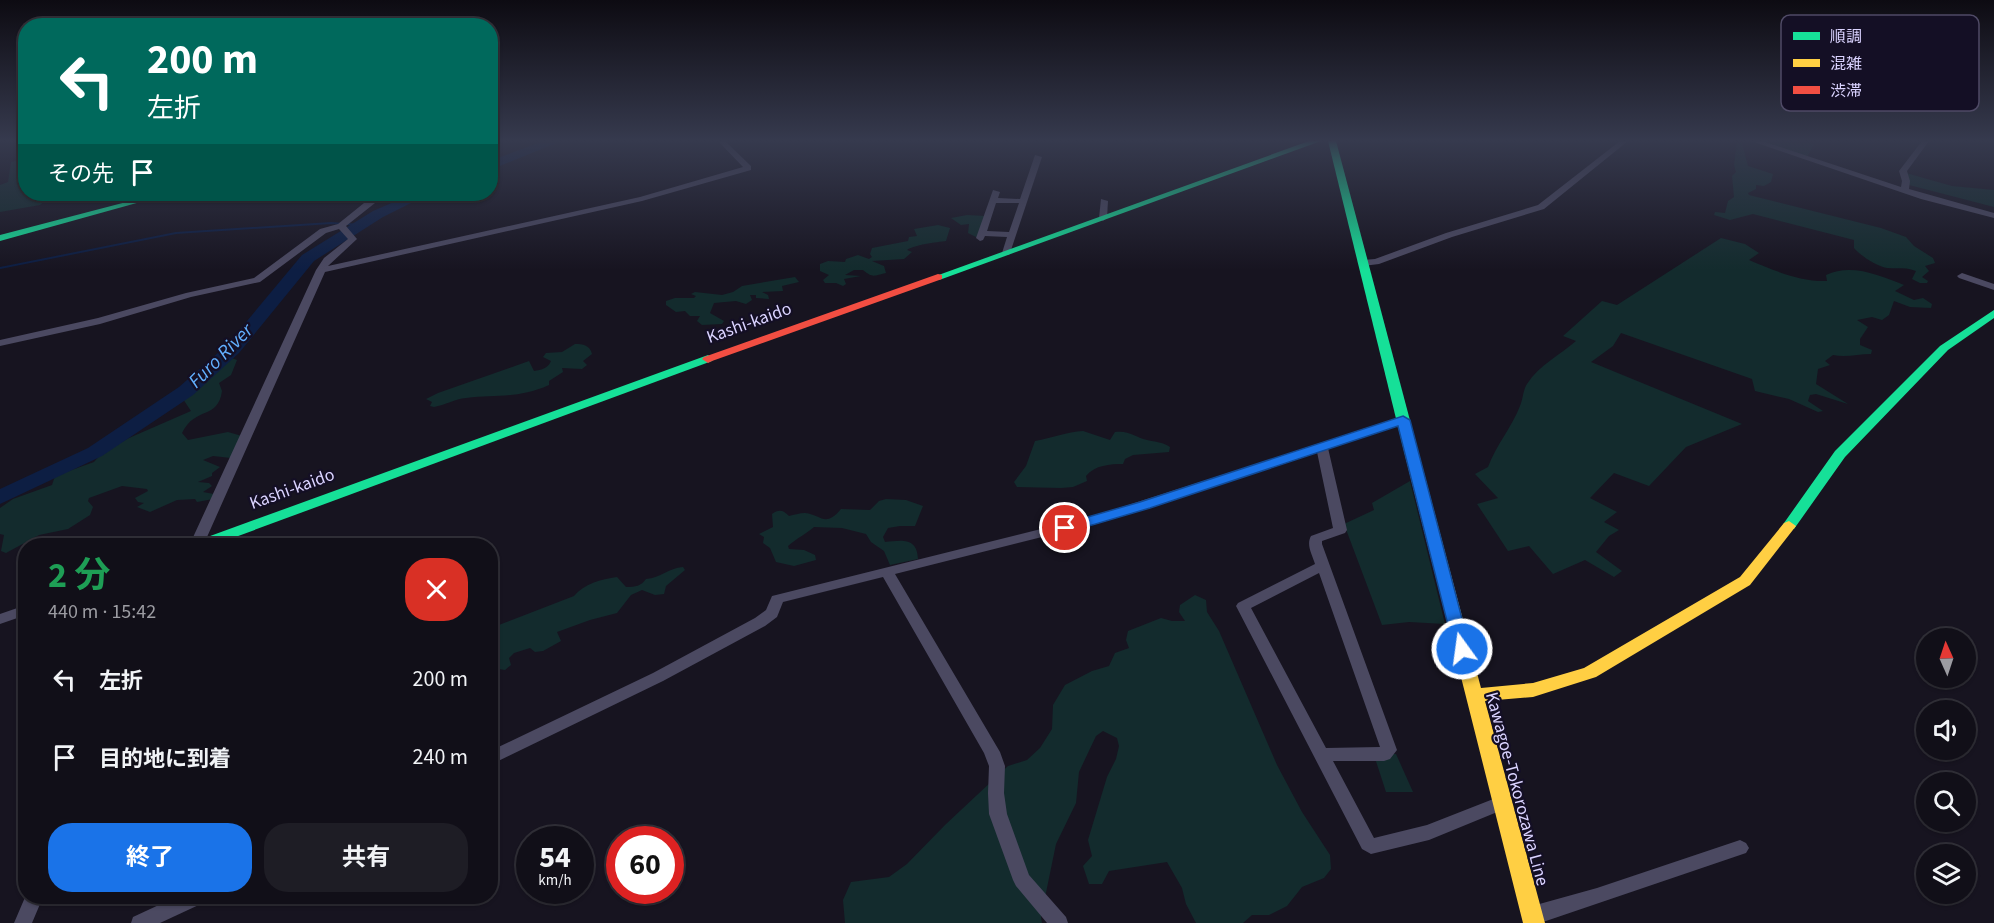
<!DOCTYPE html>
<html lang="ja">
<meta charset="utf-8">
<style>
:root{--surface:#110f18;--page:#1e1d25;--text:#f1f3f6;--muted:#9c9ca2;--line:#302f37;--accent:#1a73e8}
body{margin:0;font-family:"Source Sans 3","Noto Sans JP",sans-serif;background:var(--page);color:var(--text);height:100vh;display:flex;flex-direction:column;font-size:22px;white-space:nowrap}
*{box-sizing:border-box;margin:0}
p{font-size:20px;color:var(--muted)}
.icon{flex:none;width:33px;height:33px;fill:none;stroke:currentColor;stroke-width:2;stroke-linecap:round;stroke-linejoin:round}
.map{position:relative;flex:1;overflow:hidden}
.sheet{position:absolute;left:18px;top:538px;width:480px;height:366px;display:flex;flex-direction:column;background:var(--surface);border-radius:24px;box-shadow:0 2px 4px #0004,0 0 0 2px var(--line)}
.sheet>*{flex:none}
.banner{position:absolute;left:18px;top:18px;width:480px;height:183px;border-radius:24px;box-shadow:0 2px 4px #0004,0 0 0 2px var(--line);background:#00695c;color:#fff;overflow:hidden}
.needle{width:39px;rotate:357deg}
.buttons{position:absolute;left:1916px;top:628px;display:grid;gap:12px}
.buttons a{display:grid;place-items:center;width:60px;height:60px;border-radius:50%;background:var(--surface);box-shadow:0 2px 4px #0004,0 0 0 2px var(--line);font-size:30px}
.speed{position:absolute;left:516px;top:826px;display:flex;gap:12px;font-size:30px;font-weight:700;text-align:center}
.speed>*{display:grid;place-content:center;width:78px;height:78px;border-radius:50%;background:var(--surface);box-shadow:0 2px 4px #0004,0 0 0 2px var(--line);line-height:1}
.speed small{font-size:15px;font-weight:400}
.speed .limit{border:9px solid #d22;background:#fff;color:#111}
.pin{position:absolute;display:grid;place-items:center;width:51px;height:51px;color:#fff;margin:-26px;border:3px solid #fff;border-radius:50%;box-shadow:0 2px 6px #0007}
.me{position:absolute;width:66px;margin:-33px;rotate:346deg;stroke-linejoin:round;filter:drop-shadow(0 0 4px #0008)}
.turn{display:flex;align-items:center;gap:21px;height:126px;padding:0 30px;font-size:27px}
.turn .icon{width:78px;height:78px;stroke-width:2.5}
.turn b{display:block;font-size:42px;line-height:51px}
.then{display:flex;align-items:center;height:57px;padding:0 30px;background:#0003;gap:12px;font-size:22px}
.round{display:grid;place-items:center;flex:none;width:63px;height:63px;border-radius:24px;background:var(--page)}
.head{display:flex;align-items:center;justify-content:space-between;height:102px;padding:0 30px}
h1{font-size:36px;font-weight:700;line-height:45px;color:#1e9e55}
.primary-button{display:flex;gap:12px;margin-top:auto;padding:12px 30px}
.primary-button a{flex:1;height:69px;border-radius:24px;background:var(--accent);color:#fff;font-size:24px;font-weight:700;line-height:69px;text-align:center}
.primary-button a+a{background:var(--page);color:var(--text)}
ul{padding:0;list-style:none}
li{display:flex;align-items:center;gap:18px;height:78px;padding:0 30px}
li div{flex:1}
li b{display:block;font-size:22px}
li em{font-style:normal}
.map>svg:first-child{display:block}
</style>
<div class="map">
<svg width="1994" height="923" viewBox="0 0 1994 923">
<rect width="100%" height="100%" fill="#171420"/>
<!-- green -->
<g fill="#132b2d">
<polygon points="1759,141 1806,141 1814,144 1807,157"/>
<path d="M1737,142L1742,143L1748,166L1773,174L1771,182L1764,186L1756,185V189L1748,193L1749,195L1881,228L1906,237L1914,246L1933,258L1935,263L1925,266L1929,271L1922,277L1928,281L1927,283H1920L1912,279L1916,271C1906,267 1898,269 1887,268C1876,266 1861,256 1854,248V240L1753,214L1730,220L1714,215L1715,212L1725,213L1728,201L1734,197L1732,176L1736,172L1734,165Z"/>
<polygon points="25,159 26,194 51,195 40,205 0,212 0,185 8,182 11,162"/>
<polygon points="1906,173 1952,186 1994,190 1994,207 1909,185"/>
<polygon points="967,215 986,216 988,229 978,238 968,233 969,224 961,225 951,218"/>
<path d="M938,225L950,228L946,241C937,242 913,245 907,250L912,252L904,259L872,261L884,266L886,273C873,276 873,278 863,270H854L845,275L861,276L844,279L846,284L843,286L836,283H825L823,280L829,275L820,271V264L828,261L845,262L846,259L858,255L869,259L872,257L870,254L872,248L908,241L909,237L917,236L914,229Z"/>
<path d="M1721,238L1745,244L1759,253L1749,260C1773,270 1800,282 1827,281L1826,275C1851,263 1879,275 1904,285L1895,291L1914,300L1923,298L1932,304L1931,308L1910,307L1894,301L1889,315L1882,320L1872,317L1857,320L1868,327L1860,339V345L1872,350L1871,354C1858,354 1846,358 1833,355L1825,361L1830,365L1818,369L1816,384L1848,404L1816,394L1810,395L1808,401L1823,411L1818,412L1789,399L1755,391L1752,379L1621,333L1613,346L1591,362L1742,424L1686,447L1649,486L1614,473L1590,498L1617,512L1604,522L1619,530L1609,536L1596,552L1622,571L1614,577L1585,560L1553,574L1529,546L1508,551L1477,504L1498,498L1475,474L1488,467C1496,445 1512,427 1520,406C1523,399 1523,390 1527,384C1539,365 1560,355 1576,341L1563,336L1602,301L1617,305Z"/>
<polygon points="795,277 799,282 782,286 783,291 762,292 768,295 769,299 756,298 756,295 750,295 752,300 746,304 736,301 714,303 710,313 724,321 722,324 702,325 697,321 700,316 690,316 685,311 676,312 666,305 666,301 675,298 694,298 696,296 691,294 695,292 722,295 733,292 742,286"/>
<path d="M575,344C583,344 590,345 592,354L583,361L587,365L582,369L562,368L563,372L549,381V385C518,399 497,394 466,398C455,399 445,405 434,407L430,406L432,402L426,399L438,393L529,361L534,371C542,370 548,368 551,361L543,357L546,353L562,352Z"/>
<path d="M232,358L237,360L231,375L219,383L222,391C218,420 195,406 182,433L188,440L228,432L242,436L231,458L213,456L203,460L220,467L212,473V476L198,482L209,483L212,486L203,492L214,494L213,499L197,502L195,499L177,500L150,512L137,507L144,503L138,502L135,498L148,491L147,489L122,486L89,498L88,501L93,507L90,515L68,529L39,535L6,553L1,551L4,535L0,534V508L13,499L52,485L55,476L94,462L102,453L129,438L191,411L183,399L195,390L196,386L190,383L211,372L208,369Z"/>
<path d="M1083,431L1110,440L1115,432C1129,430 1135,437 1147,440C1156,442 1162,442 1170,447L1169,452L1133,455L1125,459L1123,464C1110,464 1095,465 1086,476L1087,481L1073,487L1061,488L1017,487L1014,482L1026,466L1035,441C1052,438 1067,432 1083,431Z"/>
<polygon points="1410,481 1445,624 1409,622 1382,625 1344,524 1374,510 1372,503"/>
<path d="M886,499L906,500L923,506L915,526H900L888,528L883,537L885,542C900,541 917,536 918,559L890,565L884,551L871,542L866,534L842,528L814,527C806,534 797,538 788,546L789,549L804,550L815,555L816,560L794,566L776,562L770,548L763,543L764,537L759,534L773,527L772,514C779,509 783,510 789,516C794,515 799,513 805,513C822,515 825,528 841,509L870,510L879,501Z"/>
<path d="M683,567L685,570L666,586L664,594L655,595L642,590L631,595L617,613L590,620L557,632L561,641L543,651L535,652L530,648L514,653L509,658L511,665L505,670L492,668L491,628L574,596C584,584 601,579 617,577L626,587C636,587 641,586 646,579C661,578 668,568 683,567Z"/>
<polygon points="1195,595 1206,600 1207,612 1219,631 1277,765 1302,812 1330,855 1331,869 1324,878 1302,887 1287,906 1269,915 1252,915 1243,923 1196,923 1186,904 1182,888 1167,862 1109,871 1102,884 1089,884 1083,866 1092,856 1088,840 1107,777 1116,759 1119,746 1117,738 1103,731 1096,736 1079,772 1076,803 1056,844 1041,917 1042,923 845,923 843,900 851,882 889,877 907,864 945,825 1008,766 1027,760 1040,748 1052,729 1053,705 1065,685 1092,671 1109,666 1115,653 1129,648 1126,640 1128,631 1161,618 1172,621 1185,621 1179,612 1180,605"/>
<polygon points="1396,754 1413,792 1386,792 1374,755"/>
</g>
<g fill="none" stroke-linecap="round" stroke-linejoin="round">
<!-- stream -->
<polyline stroke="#0d1e43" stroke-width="2" points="0,268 176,233 331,223 360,225"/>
<!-- river -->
<g fill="#0d1e43" fill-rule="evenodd">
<polygon points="543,141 561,141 490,170 490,161"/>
<polygon points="412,194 429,194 383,217 314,261 239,353 193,395 102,456 0,504 0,489 88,448 179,387 227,345 302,255 373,211"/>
</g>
<!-- street -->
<g fill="#4b4961" fill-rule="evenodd">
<polygon points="718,141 725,141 751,166 751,170 642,201 325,272 203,546 189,546 316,270 324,258 348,239 339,229 326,233 260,282 191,297 100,324 0,346 0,340 98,318 186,293 254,278 320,229 338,224 369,199 373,194 381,194 375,203 346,226 357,239 328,266 640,197 743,167"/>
<polygon points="1620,141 1628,141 1544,209 1452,237 1379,264 1363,266 1358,263 1363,260 1375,259 1446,233 1538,205"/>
<polygon points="1751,141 1762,141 1901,187 1902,181 1899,171 1922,141 1929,141 1907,171 1910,181 1909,189 1994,213 1994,218 1921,199"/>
<path d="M1035,155L1042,157L1010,253L1009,255H1003L1002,253L1007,237L985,236L983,240L980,241L976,238L993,190L1000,192L998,198L1020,199ZM996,203H1019L1009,232L987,231Z"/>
<polygon points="1101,199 1108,201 1107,218 1103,221 1099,218"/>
<polygon points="1962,273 1994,284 1994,290 1959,278 1957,276"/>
<path d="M1403,417L1409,420L1407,422L1328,448L1347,530L1345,533L1322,541V544L1397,750L1390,759L1384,761H1333L1374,838L1427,825L1501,796L1507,798L1510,803L1507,808L1429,840L1371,854L1362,849L1236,606L1238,603L1315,564C1312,554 1306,545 1311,536L1333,528L1317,452L1106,521L895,574L1000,752L1005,766L1004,793L1007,814L1029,875L1066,917L1068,923H1047L1016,886L1013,880L989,814L988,793L989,766L984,753L883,577L783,602L777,617L765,626L663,681L490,765V751L653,673L755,618L766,610L772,596L1097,515ZM1319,573L1380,747L1326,748L1251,608Z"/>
<polygon points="26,605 26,615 0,624 0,614"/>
<polygon points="1740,840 1746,843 1749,848 1746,853 1546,921 1532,923 1525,920 1523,914 1525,908 1597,888"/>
<polygon points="26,895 26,897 43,897 32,923 14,923"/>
<polygon points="176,897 205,897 203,903 160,923 131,923 133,917"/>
</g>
<!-- fast -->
<g fill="#16e098" fill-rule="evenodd">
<polygon points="1309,141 1321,141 942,279 938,280 933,277"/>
<polygon points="1328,141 1336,141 1416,443 1414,446 1404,446 1402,443"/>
<polygon points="157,194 169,194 0,241 0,235"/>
<polygon points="1994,310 1994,318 1948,350 1845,457 1794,529 1784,529 1782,526 1784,523 1835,451 1940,346"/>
<polygon points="708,355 714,359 712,361 211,546 189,546 191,543"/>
</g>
<!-- slow -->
<polygon fill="#ffcf43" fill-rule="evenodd" points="1409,439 1416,443 1481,688 1533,683 1584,668 1740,577 1784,523 1789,521 1796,526 1750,585 1596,677 1533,697 1485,701 1545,923 1523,923 1402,443"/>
<!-- jam -->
<polygon fill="#f24e42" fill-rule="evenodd" points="938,274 942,275 942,279 712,361 708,363 702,359 704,357"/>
</g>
<!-- sky -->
<linearGradient id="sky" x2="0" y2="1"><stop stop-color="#0d0b12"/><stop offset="0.52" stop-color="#363a4e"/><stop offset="1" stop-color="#363a4e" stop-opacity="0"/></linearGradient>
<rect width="1994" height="270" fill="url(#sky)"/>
<!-- route -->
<polygon fill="#1a73e8" stroke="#114b97" stroke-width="1.5" points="1403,416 1410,420 1470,649 1468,654 1456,654 1454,649 1398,426 1150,508 1065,533 1058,528 1060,525 1140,502"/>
<g text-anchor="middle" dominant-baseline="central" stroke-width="4.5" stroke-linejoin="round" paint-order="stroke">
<!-- street labels -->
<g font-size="18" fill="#dad3ff" stroke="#140f25">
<text transform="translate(749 323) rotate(-20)">Kashi-kaido</text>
<text transform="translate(292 489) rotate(-20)">Kashi-kaido</text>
<text transform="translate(1517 789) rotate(75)">Kawagoe-Tokorozawa Line</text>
</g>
<!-- water labels -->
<g font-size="20" font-style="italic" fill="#62affe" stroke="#140f25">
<text transform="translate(221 356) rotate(-45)">Furo River</text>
</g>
</g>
<!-- legend -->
<rect x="1781" y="15" width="198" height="96" rx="9" fill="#140f25" stroke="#4f4a66" stroke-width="1.5"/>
<rect x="1793" y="32" width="27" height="8" fill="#16e098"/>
<rect x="1793" y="59" width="27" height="8" fill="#ffcf43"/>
<rect x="1793" y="86" width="27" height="8" fill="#f24e42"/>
<g font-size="16" fill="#dad3ff">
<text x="1830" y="42">順調</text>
<text x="1830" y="69">混雑</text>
<text x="1830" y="96">渋滞</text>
</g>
</svg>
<div class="buttons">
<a><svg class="needle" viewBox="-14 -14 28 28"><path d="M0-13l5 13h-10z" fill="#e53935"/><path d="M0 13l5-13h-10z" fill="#9c9ca2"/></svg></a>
<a><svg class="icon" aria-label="sound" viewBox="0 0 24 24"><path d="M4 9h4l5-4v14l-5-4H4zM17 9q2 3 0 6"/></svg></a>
<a><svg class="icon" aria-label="search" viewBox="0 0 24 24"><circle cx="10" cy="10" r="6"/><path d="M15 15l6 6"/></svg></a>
<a><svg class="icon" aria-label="layers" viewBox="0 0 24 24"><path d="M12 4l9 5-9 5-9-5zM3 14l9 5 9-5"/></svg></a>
</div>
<div class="speed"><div>54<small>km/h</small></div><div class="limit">60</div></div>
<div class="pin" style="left:1065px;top:528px;background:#d93025"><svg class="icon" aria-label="arrive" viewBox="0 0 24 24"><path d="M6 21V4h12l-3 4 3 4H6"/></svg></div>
<svg class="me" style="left:1462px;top:649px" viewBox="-20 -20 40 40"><circle r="17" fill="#1a73e8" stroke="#fff" stroke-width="3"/><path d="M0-11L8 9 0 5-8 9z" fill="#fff"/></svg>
<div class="banner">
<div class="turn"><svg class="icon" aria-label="left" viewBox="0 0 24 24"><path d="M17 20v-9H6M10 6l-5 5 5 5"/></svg><div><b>200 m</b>左折</div></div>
<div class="then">その先<svg class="icon" aria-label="arrive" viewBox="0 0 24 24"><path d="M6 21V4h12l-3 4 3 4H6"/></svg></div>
</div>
<section class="sheet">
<div class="head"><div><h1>2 分</h1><p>440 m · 15:42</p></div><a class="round" style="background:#d93025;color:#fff"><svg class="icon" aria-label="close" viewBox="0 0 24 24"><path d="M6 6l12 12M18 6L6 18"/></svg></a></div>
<ul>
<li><svg class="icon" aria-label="left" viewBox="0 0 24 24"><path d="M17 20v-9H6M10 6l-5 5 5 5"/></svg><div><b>左折</b></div><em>200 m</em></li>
<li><svg class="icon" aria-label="arrive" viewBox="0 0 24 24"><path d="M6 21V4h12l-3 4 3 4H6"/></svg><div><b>目的地に到着</b></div><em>240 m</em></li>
</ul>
<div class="primary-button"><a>終了</a><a>共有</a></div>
</section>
</div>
